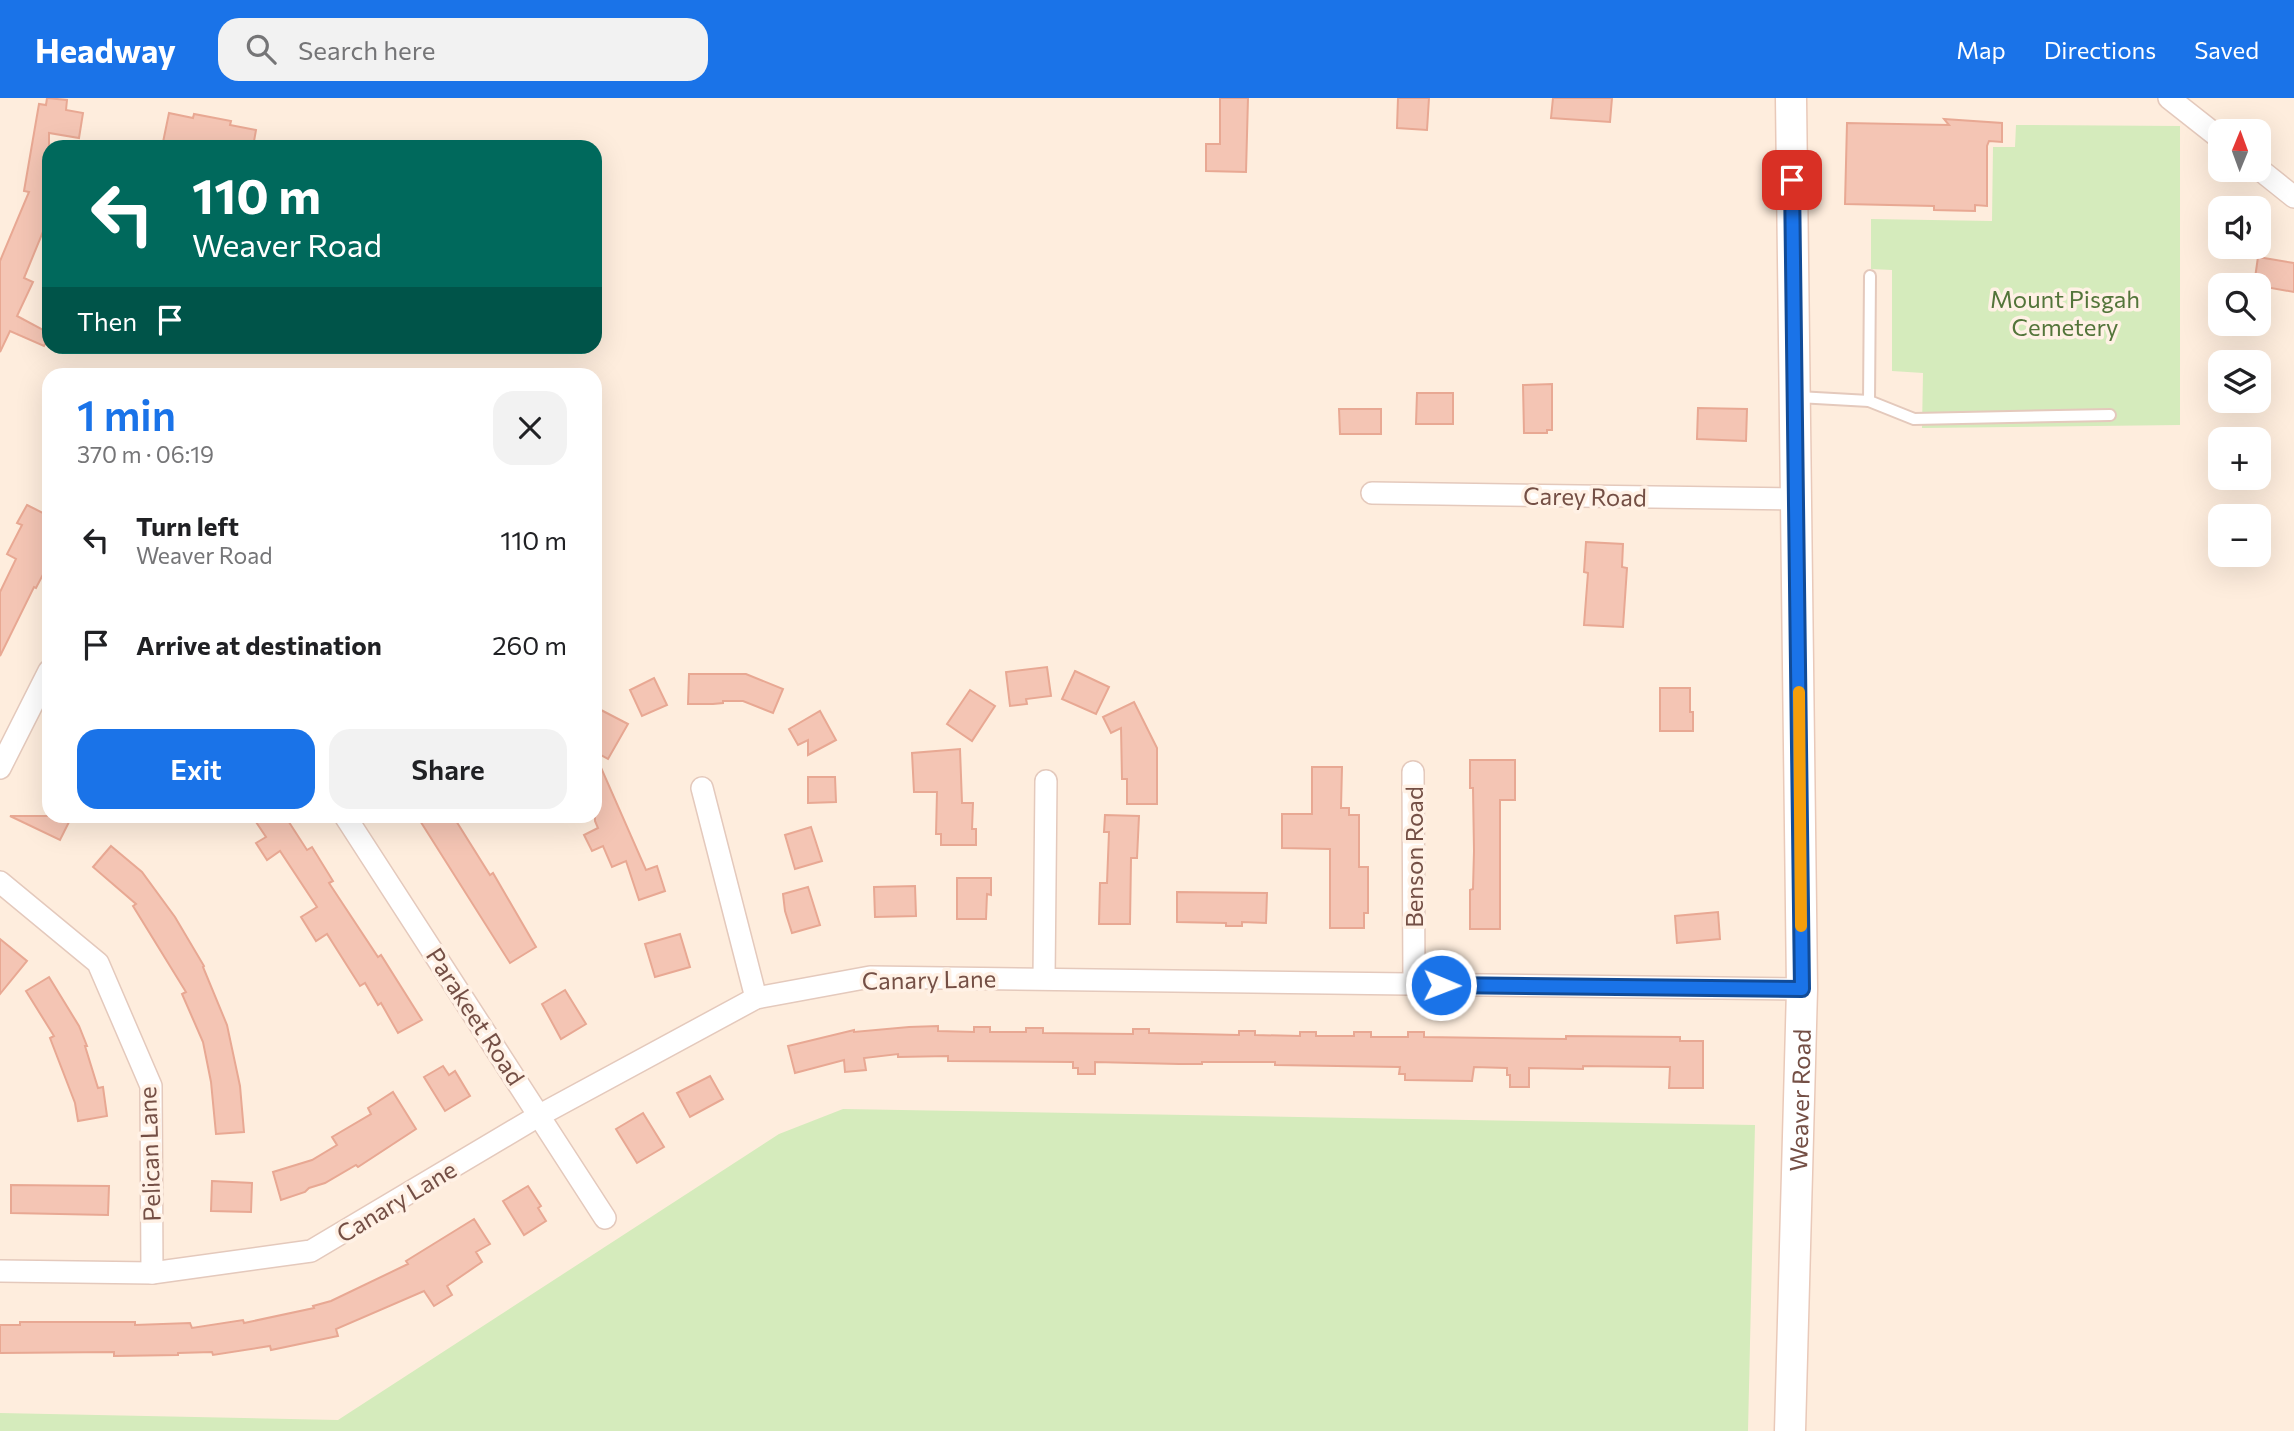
<!DOCTYPE html>
<meta charset="utf-8">
<style>
:root{--surface:#fff;--page:#f2f2f2;--text:#202124;--muted:#757577;--accent:#1a73e8}
body{margin:0;font-family:Commissioner,sans-serif;background:var(--page);color:var(--text);height:100vh;display:flex;flex-direction:column;font-size:26px;white-space:nowrap}
*{box-sizing:border-box;margin:0}
p{font-size:23px;color:var(--muted)}
.icon{flex:none;width:38px;height:38px;fill:none;stroke:currentColor;stroke-width:2;stroke-linecap:round;stroke-linejoin:round}
.map{position:relative;flex:1;overflow:hidden}
.sheet{position:absolute;left:42px;top:270px;width:560px;height:455px;display:flex;flex-direction:column;background:var(--surface);border-radius:21px;box-shadow:0 7px 28px #0002}
.sheet>*{flex:none}
.top-card{position:absolute;left:42px;top:42px;width:560px;height:214px;border-radius:21px;box-shadow:0 7px 28px #0002;background:#00695c;color:#fff;overflow:hidden}
.needle{width:46px;rotate:1deg}
.fabs{position:absolute;left:2208px;top:21px;display:grid;gap:14px}
.fabs a{display:grid;place-items:center;width:63px;height:63px;border-radius:14px;background:var(--surface);box-shadow:0 7px 28px #0002;font-size:35px}
.pin{position:absolute;display:grid;place-items:center;width:60px;height:60px;color:#fff;margin:-30px;border-radius:14px;box-shadow:0 4px 10px #0006}
.me{position:absolute;width:77px;margin:-38px;rotate:91deg;stroke-linejoin:round;filter:drop-shadow(0 0 5px #0008)}
.turn{display:flex;align-items:center;gap:24px;height:147px;padding:0 35px;font-size:32px}
.turn .icon{width:91px;height:91px;stroke-width:2.5}
.turn b{display:block;font-size:49px;line-height:60px}
.then{display:flex;align-items:center;height:66px;padding:0 35px;background:#0003;gap:14px;font-size:26px}
.round{display:grid;place-items:center;flex:none;width:74px;height:74px;border-radius:21px;background:var(--page)}
.headline{display:flex;align-items:center;justify-content:space-between;height:119px;padding:0 35px}
h1{font-size:42px;font-weight:600;line-height:52px;color:var(--accent)}
.button{display:flex;gap:14px;margin-top:auto;padding:14px 35px}
.button a{flex:1;height:80px;border-radius:21px;background:var(--accent);color:#fff;font-size:28px;font-weight:600;line-height:80px;text-align:center}
.button a+a{background:var(--page);color:var(--text)}
ul{padding:0;list-style:none}
li{display:flex;align-items:center;gap:21px;height:105px;padding:0 35px}
li div{flex:1}
li b{display:block;font-size:26px}
li em{font-style:normal}
header{display:flex;align-items:center;gap:42px;box-sizing:border-box;height:98px;padding:0 35px;background:var(--accent);color:#fff}
header strong{font-size:33px}
nav{display:flex;gap:38px;margin-inline-start:auto;font-size:24px}
.search{width:490px;height:63px;background:var(--page);display:flex;align-items:center;gap:18px;box-sizing:border-box;padding:0 24px;border-radius:21px;color:var(--muted);font-size:26px}
.map>svg:first-child{display:block}
</style>
<header>
<strong>Headway</strong>
<div class="search"><svg class="icon" aria-label="search" viewBox="0 0 24 24"><circle cx="10" cy="10" r="6"/><path d="M15 15l6 6"/></svg>Search here</div>
<nav><a>Map</a><a>Directions</a><a>Saved</a></nav>
</header>
<div class="map">
<svg width="2294" height="1333" viewBox="0 0 2294 1333">
<rect width="100%" height="100%" fill="#feeddd"/>
<!-- green -->
<g fill="#d5ebbc">
<polygon points="2016,27 2180,28 2180,327 1922,330 1923,275 1892,273 1892,172 1871,171 1871,121 1992,123 1993,49 2015,49"/>
<polygon points="843,1011 1755,1027 1748,1333 0,1333 0,1315 338,1322 779,1036"/>
</g>
<!-- building -->
<g fill="#f4c5b4" stroke="#e8a893" stroke-width="2">
<polygon points="47,0 67,2 66,12 83,15 79,40 49,35 49,119 24,180 33,184 17,218 49,235 49,238 44,248 10,233 0,254 0,163 29,94 24,93 39,6 46,7"/>
<polygon points="1220,0 1248,0 1246,74 1206,73 1206,46 1220,46"/>
<polygon points="1398,0 1429,0 1427,32 1397,30"/>
<polygon points="1553,0 1612,0 1610,24 1551,20"/>
<polygon points="169,15 193,20 194,16 231,23 230,27 256,32 253,49 162,49"/>
<polygon points="1944,21 2002,25 2002,44 1989,43 1987,48 1987,108 1975,107 1975,113 1934,112 1934,108 1845,106 1847,25 1949,27"/>
<polygon points="2258,159 2294,165 2294,194 2254,187"/>
<polygon points="1552,286 1552,332 1547,332 1547,335 1524,335 1523,287"/>
<polygon points="1417,295 1453,295 1453,326 1416,326"/>
<polygon points="1698,310 1747,311 1746,343 1697,341"/>
<polygon points="1339,311 1381,311 1381,336 1340,336"/>
<polygon points="27,407 49,418 49,465 36,490 34,489 0,558 0,494 16,461 7,456 22,427 17,425"/>
<polygon points="1586,444 1623,446 1622,469 1627,470 1623,529 1584,527 1588,475 1584,474"/>
<polygon points="1047,569 1051,598 1026,601 1027,606 1010,608 1006,574"/>
<polygon points="1075,573 1109,589 1096,616 1062,601"/>
<polygon points="689,576 746,576 783,591 773,615 743,603 723,603 723,605 713,606 688,606"/>
<polygon points="654,580 667,607 642,618 630,592"/>
<polygon points="1660,590 1690,590 1690,614 1693,614 1693,633 1660,633"/>
<polygon points="970,592 995,608 972,643 947,626"/>
<polygon points="1134,604 1157,650 1157,706 1127,706 1127,681 1122,681 1121,630 1111,635 1103,619"/>
<polygon points="601,612 628,626 608,661 595,654 595,622"/>
<polygon points="820,613 836,642 808,657 808,642 798,647 789,631"/>
<polygon points="960,651 962,705 973,705 972,731 976,731 976,747 941,747 941,736 936,736 937,694 914,694 912,655"/>
<polygon points="595,656 646,772 657,768 665,793 639,802 626,763 612,769 603,748 592,753 584,737 598,730 595,723"/>
<polygon points="1470,662 1515,662 1515,702 1500,702 1500,831 1470,831 1470,792 1473,791 1474,753 1473,690 1470,690"/>
<polygon points="1312,669 1342,669 1341,710 1349,710 1349,717 1359,717 1359,769 1368,769 1368,815 1364,815 1364,830 1330,830 1330,751 1282,750 1282,716 1312,716"/>
<polygon points="808,679 835,679 836,704 808,705"/>
<polygon points="1105,717 1139,718 1137,760 1131,760 1130,826 1099,826 1100,785 1107,785 1109,734 1104,734"/>
<polygon points="10,718 72,718 60,742"/>
<polygon points="252,718 285,718 307,752 312,749 333,783 329,785 378,859 381,857 422,922 398,935 381,905 378,907 365,885 360,888 327,836 316,843 301,819 317,809 280,753 267,762 256,745 266,739"/>
<polygon points="417,718 453,718 490,777 493,775 536,849 510,865"/>
<polygon points="811,729 822,763 795,771 785,737"/>
<polygon points="111,748 142,774 175,819 204,868 203,869 227,927 240,988 244,1034 216,1036 211,984 203,944 182,896 186,894 133,808 136,806 93,769"/>
<polygon points="957,780 991,780 991,797 987,796 986,821 957,821"/>
<polygon points="915,788 916,818 875,819 874,789"/>
<polygon points="808,789 820,827 792,835 785,813 783,796"/>
<polygon points="1177,794 1267,795 1266,825 1242,824 1242,828 1226,828 1226,825 1177,824"/>
<polygon points="1718,814 1720,841 1677,845 1675,818"/>
<polygon points="680,836 690,869 655,879 645,846"/>
<polygon points="0,841 27,863 0,896"/>
<polygon points="49,879 79,928 87,948 85,948 98,990 103,989 107,1018 78,1023 75,1005 50,940 54,938 26,893"/>
<polygon points="565,892 586,926 561,941 542,906"/>
<polygon points="938,928 938,933 974,934 974,929 990,929 990,934 1026,934 1026,930 1043,930 1043,935 1133,936 1133,931 1149,931 1149,935 1239,937 1239,933 1255,933 1255,937 1300,938 1300,934 1316,934 1316,938 1354,938 1354,934 1371,934 1371,939 1408,939 1408,934 1424,934 1424,939 1566,941 1566,938 1680,939 1680,943 1703,943 1703,990 1669,990 1670,969 1583,968 1583,971 1529,970 1529,989 1510,989 1510,977 1507,977 1507,970 1474,969 1472,983 1405,982 1405,976 1399,976 1400,969 1275,967 1275,964 1202,964 1202,966 1179,966 1095,964 1095,976 1078,976 1078,970 1073,970 1073,964 948,963 948,958 898,959 898,956 864,960 866,972 845,974 844,962 795,975 788,948 854,932 854,934 909,929"/>
<polygon points="443,968 449,977 455,973 470,998 445,1013 424,979"/>
<polygon points="710,978 723,1001 690,1019 677,995"/>
<polygon points="393,994 416,1031 358,1069 356,1067 325,1085 309,1090 305,1094 281,1102 273,1074 312,1062 337,1047 332,1039 371,1016 368,1010"/>
<polygon points="643,1015 664,1049 637,1065 616,1031"/>
<polygon points="212,1083 252,1085 251,1114 211,1113"/>
<polygon points="11,1087 109,1088 108,1117 11,1115"/>
<polygon points="528,1088 541,1108 538,1110 546,1123 524,1137 503,1103"/>
<polygon points="474,1121 490,1146 476,1154 482,1164 447,1188 452,1197 434,1208 424,1193 336,1231 338,1238 271,1252 270,1248 213,1257 212,1254 178,1255 178,1257 114,1258 114,1254 0,1255 0,1227 20,1227 20,1224 135,1224 135,1227 190,1225 192,1230 243,1222 244,1225 314,1210 313,1208 331,1203 408,1166 406,1163"/>
</g>
<g fill="none" stroke-linecap="round" stroke-linejoin="round">
<defs>
<g id="service">
<polyline points="1798,299 1869,303 1870,178"/>
<polyline points="1869,303 1914,321 2110,317"/>
</g>
<g id="minor">
<polyline points="2169,0 2221,41"/>
<polyline points="2259,71 2294,99"/>
<polyline points="1372,395 1797,401"/>
<polyline points="0,670 49,573"/>
<polyline points="1413,674 1414,887"/>
<polyline points="702,690 756,900"/>
<polyline points="345,718 605,1120"/>
<polyline points="0,784 98,865 151,988 152,1175"/>
<polyline points="1044,880 1046,683"/>
<polyline points="0,1173 152,1175 311,1153 540,1017 756,900 870,879 1802,891"/>
</g>
<g id="secondary">
<path id="s1" d="M1790,1333L1802,891L1791,0"/>
</g>
</defs>
<!-- service casing -->
<use href="#service" stroke="#e4c9bc" stroke-width="14"/>
<!-- minor casing -->
<use href="#minor" stroke="#e4c9bc" stroke-width="24"/>
<!-- secondary casing -->
<use href="#secondary" stroke="#e9c9b9" stroke-width="33"/>
<!-- service -->
<use href="#service" stroke="#fff" stroke-width="10"/>
<!-- minor -->
<use href="#minor" stroke="#fff" stroke-width="21"/>
<!-- secondary -->
<use href="#secondary" stroke="#fff" stroke-width="30"/>
</g>
<g fill="none" stroke-linecap="round" stroke-linejoin="round">
<defs>
<polyline id="route" points="1441,887 1802,891 1792,82"/>
</defs>
<!-- route casing -->
<use href="#route" stroke="#114b97" stroke-width="18"/>
<!-- route -->
<use href="#route" stroke="#1a73e8" stroke-width="12"/>
<!-- slow -->
<polyline stroke="#f59e0b" stroke-width="12" points="1799,594 1801,828"/>
</g>
<g text-anchor="middle" dominant-baseline="central" stroke-width="7" stroke-linejoin="round" paint-order="stroke">
<!-- park labels -->
<g font-size="24" fill="#53753a" stroke="#fff1e5">
<text x="2065" y="200">Mount Pisgah<tspan x="2065" dy="28">Cemetery</tspan></text>
</g>
<!-- street labels -->
<g font-size="24" fill="#744f45" stroke="#fff1e5">
<text transform="translate(1585 398) rotate(1)">Carey Road</text>
<text transform="translate(1413 759) rotate(-90)">Benson Road</text>
<text transform="translate(929 881) rotate(-1)">Canary Lane</text>
<text transform="translate(476 918) rotate(57)">Parakeet Road</text>
<text stroke="none"><textPath href="#s1" startOffset="331">Weaver Road</textPath></text>
<text transform="translate(149 1056) rotate(-92)">Pelican Lane</text>
<text transform="translate(396 1103) rotate(-31)">Canary Lane</text>
</g>
</g>
</svg>
<div class="fabs">
<a><svg class="needle" viewBox="-14 -14 28 28"><path d="M0-13l5 13h-10z" fill="#e53935"/><path d="M0 13l5-13h-10z" fill="#757577"/></svg></a>
<a><svg class="icon" aria-label="sound" viewBox="0 0 24 24"><path d="M4 9h4l5-4v14l-5-4H4zM17 9q2 3 0 6"/></svg></a>
<a><svg class="icon" aria-label="search" viewBox="0 0 24 24"><circle cx="10" cy="10" r="6"/><path d="M15 15l6 6"/></svg></a>
<a><svg class="icon" aria-label="layers" viewBox="0 0 24 24"><path d="M12 4l9 5-9 5-9-5zM3 14l9 5 9-5"/></svg></a>
<a>+</a>
<a>−</a>
</div>
<div class="pin" style="left:1792px;top:82px;background:#d93025"><svg class="icon" aria-label="arrive" viewBox="0 0 24 24"><path d="M6 21V4h12l-3 4 3 4H6"/></svg></div>
<svg class="me" style="left:1441px;top:887px" viewBox="-20 -20 40 40"><circle r="17" fill="#1a73e8" stroke="#fff" stroke-width="3"/><path d="M0-11L8 9 0 5-8 9z" fill="#fff"/></svg>
<div class="top-card">
<div class="turn"><svg class="icon" aria-label="left" viewBox="0 0 24 24"><path d="M17 20v-9H6M10 6l-5 5 5 5"/></svg><div><b>110 m</b>Weaver Road</div></div>
<div class="then">Then<svg class="icon" aria-label="arrive" viewBox="0 0 24 24"><path d="M6 21V4h12l-3 4 3 4H6"/></svg></div>
</div>
<section class="sheet">
<div class="headline"><div><h1>1 min</h1><p>370 m · 06:19</p></div><a class="round"><svg class="icon" aria-label="close" viewBox="0 0 24 24"><path d="M6 6l12 12M18 6L6 18"/></svg></a></div>
<ul>
<li><svg class="icon" aria-label="left" viewBox="0 0 24 24"><path d="M17 20v-9H6M10 6l-5 5 5 5"/></svg><div><b>Turn left</b><p>Weaver Road</p></div><em>110 m</em></li>
<li><svg class="icon" aria-label="arrive" viewBox="0 0 24 24"><path d="M6 21V4h12l-3 4 3 4H6"/></svg><div><b>Arrive at destination</b></div><em>260 m</em></li>
</ul>
<div class="button"><a>Exit</a><a>Share</a></div>
</section>
</div>
